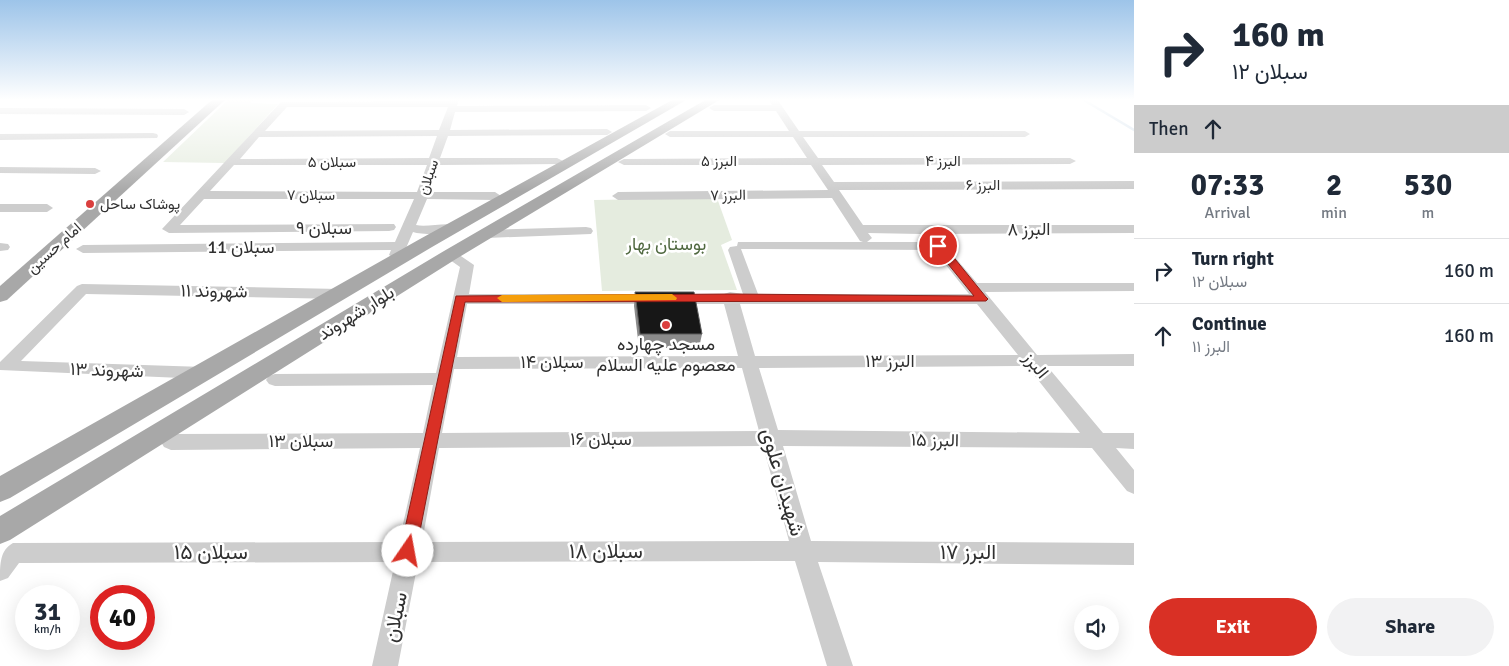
<!DOCTYPE html>
<meta charset="utf-8">
<style>
:root{--surface:#fff;--page:#f2f2f3;--text:#1f2937;--muted:#747a83;--line:#e0e1e3;--accent:#d93025}
body{margin:0;font-family:Signika,Vazirmatn,sans-serif;background:var(--page);color:var(--text);height:100vh;display:flex;flex-direction:column;font-size:19px;white-space:nowrap}
*{box-sizing:border-box;margin:0}
p{font-size:16px;color:var(--muted)}
.icon{flex:none;width:28px;height:28px;fill:none;stroke:currentColor;stroke-width:2;stroke-linecap:round;stroke-linejoin:round}
.map{position:relative;flex:1;overflow:hidden}
.details{display:flex;flex-direction:column;background:var(--surface);width:375px}
.details>*{flex:none}
.banner{background:#fff;color:var(--text);overflow:hidden}
.buttons{position:absolute;left:1074px;top:605px;display:grid;gap:10px}
.buttons a{display:grid;place-items:center;width:45px;height:45px;border-radius:50%;background:var(--surface);box-shadow:0 5px 20px #0002;font-size:25px}
.speed{position:absolute;left:15px;top:585px;display:flex;gap:10px;font-size:25px;font-weight:700;text-align:center}
.speed>*{display:grid;place-content:center;width:65px;height:65px;border-radius:50%;background:var(--surface);box-shadow:0 5px 20px #0002;line-height:1}
.speed small{font-size:12px;font-weight:400}
.speed .limit{border:8px solid #d22;background:#fff;color:#111}
.pin{position:absolute;display:grid;place-items:center;width:42px;height:42px;color:#fff;margin:-21px;border:2px solid #fff;border-radius:50%;box-shadow:0 1px 5px #0007}
.me{position:absolute;width:55px;margin:-28px;rotate:12deg;stroke-linejoin:round;filter:drop-shadow(0 0 4px #0008)}
.turn{display:flex;align-items:center;gap:18px;height:105px;padding:0 15px;font-size:22px}
.turn .icon{width:65px;height:65px;stroke-width:2.5}
.turn b{display:block;font-size:35px;line-height:42px}
.then{display:flex;align-items:center;height:48px;padding:0 15px;background:#0003;gap:10px;font-size:19px}
.eta{display:flex;justify-content:space-evenly;align-items:center;height:85px;text-align:center}
.eta b{font-size:30px;font-weight:700;line-height:35px}
.action{display:flex;gap:10px;margin-top:auto;padding:10px 15px}
.action a{flex:1;height:58px;border-radius:30px;background:var(--accent);color:#fff;font-size:20px;font-weight:700;line-height:58px;text-align:center}
.action a+a{background:var(--page);color:var(--text)}
ul{padding:0;list-style:none}
li{display:flex;align-items:center;gap:15px;height:65px;padding:0 15px;border-top:1px solid var(--line)}
li div{flex:1}
li b{display:block;font-size:19px}
li em{font-style:normal}
main{display:flex;flex:1;min-height:0}
.map>svg:first-child{display:block}
</style>
<main>
<div class="map">
<svg width="1134" height="666" viewBox="0 0 1134 666">
<rect width="100%" height="100%" fill="#fff"/>
<!-- green -->
<g fill="#e5ecdf">
<polygon points="229,99 254,99 250,103 278,104 225,163 163,162"/>
<polygon points="717,198 732,240 721,245 737,290 602,291 594,200"/>
</g>
<g fill="none" stroke-linecap="round" stroke-linejoin="round">
<!-- stream -->
<polyline stroke="#ccdcea" stroke-width="2.5" points="1082,99 1134,130"/>
<!-- minor -->
<g fill="#cdcdcd" fill-rule="evenodd">
<path d="M451,99H459L457,106L646,105L651,108L646,111L455,112L450,130L607,129L612,132L607,135L448,136L440,158H557L563,161L557,164L438,165L429,192H495L501,196L495,200L427,199L416,225C428,228 453,220 460,228C452,236 423,235 413,232L403,255L396,259L389,255L391,250L83,253L76,249L83,245L395,242L414,199H204L180,225L394,224L396,227L394,230L389,231L169,233L162,229L281,102L450,101ZM287,107H448L439,130L265,131ZM437,136L429,158L240,159L259,137ZM234,165H427L417,192L210,191Z"/>
<path d="M769,99H777L799,131H1025L1030,134L1025,137H803L818,158H1070L1076,161L1070,164L822,165L834,182L1134,181V189L839,190L863,225H1134V233L935,234L977,283H1134V291L985,292L1037,355L1134,354V366H1047L1103,433H1134V449L1116,448L1134,470V494L1127,491L1092,448L783,446L811,541L1134,543V565L818,562L853,666H827L795,561L418,562L398,666H372L395,562L19,563L8,578L0,581C0,564 0,550 13,543L399,542L420,448L171,450L164,447L161,442L164,437L171,434L423,433L433,385L275,386L269,384L266,380L269,376L275,374L436,373L460,267L443,255L445,252H455L474,265L469,294H724L730,292L743,294L728,250L730,247L737,246L738,242H863L860,241L832,198L618,200L612,196L618,192L828,190L811,165H624L618,162L624,159L807,158L793,137H670L665,134L670,131H789L776,111H714L709,108L714,105H772ZM868,233L921,234L928,242H867L872,238ZM741,249L934,250L969,294H758ZM467,304H724L738,356L457,357ZM740,304H977L1018,355L755,356ZM1027,366L1080,433L778,430L759,368ZM742,368L759,431L442,433L454,369ZM763,446L789,541L422,542L439,448Z"/>
<polygon points="0,108 184,109 189,112 184,115 0,114"/>
<polygon points="153,133 157,134 158,136 157,138 0,140 0,134"/>
<polygon points="0,167 95,168 101,171 95,174 0,173"/>
<polygon points="0,204 47,204 53,208 47,212 0,212"/>
<polygon points="586,227 591,228 593,231 591,234 487,238 480,234 487,230"/>
<polygon points="0,243 8,244 10,247 8,250 0,251"/>
<polygon points="82,284 340,289 345,291 348,294 345,297 340,299 86,294 21,361 204,367 210,369 213,373 210,377 204,379 0,370 0,362 77,286"/>
</g>
<!-- major -->
<g fill="#a8a8a8" fill-rule="evenodd">
<polygon points="213,99 226,99 7,300 0,302 0,286"/>
<polygon points="674,99 688,99 432,247 10,498 0,502 0,476 420,239"/>
<polygon points="707,99 721,99 456,259 10,540 0,544 0,516 444,251"/>
</g>
</g>
<!-- wall -->
<polygon fill="#8b8b8b" points="635,292 702,334 699,348 639,348 634,306"/>
<!-- building -->
<polygon fill="#171717" stroke="#5d5d5d" points="635,292 694,292 702,334 640,334"/>
<!-- sky -->
<linearGradient id="sky" x2="0" y2="1"><stop stop-color="#9dc4e9"/><stop offset="0.52" stop-color="#fff"/><stop offset="1" stop-color="#fff" stop-opacity="0"/></linearGradient>
<rect width="1134" height="192" fill="url(#sky)"/>
<!-- route -->
<polygon fill="#d93025" stroke="#8d1f18" points="935,243 942,243 986,297 988,299 986,301 465,302 416,551 414,556 408,558 403,556 400,551 456,296 730,294 974,296 935,248"/>
<!-- slow -->
<polygon fill="#f59e0b" points="672,294 677,298 676,300 502,302 497,298 502,295"/>
<!-- markers -->
<g fill="#da3f3e" stroke="#fff" stroke-width="2">
<circle cx="90" cy="204" r="5"/>
<circle cx="666" cy="325" r="5"/>
</g>
<g text-anchor="middle" dominant-baseline="central" stroke-width="5" stroke-linejoin="round" paint-order="stroke">
<!-- far-street labels -->
<g font-size="15" fill="#303030" stroke="#fff">
<text x="719" y="161">البرز ۵</text>
<text x="943" y="161">البرز ۴</text>
<text x="332" y="162">سبلان ۵</text>
<text transform="translate(428 177) rotate(-71)">سبلان</text>
<text x="983" y="185">البرز ۶</text>
<text x="311" y="195">سبلان ۷</text>
<text transform="translate(728 195) rotate(-1)">البرز ۷</text>
<text transform="translate(54 248) rotate(-42)">امام حسین</text>
</g>
<!-- far-poi labels -->
<g font-size="15" fill="#303030" stroke="#fff" text-anchor="start">
<text x="100" y="204">پوشاک ساحل</text>
</g>
<!-- street labels -->
<g font-size="18" fill="#303030" stroke="#fff">
<text x="324" y="228">سبلان ۹</text>
<text x="1029" y="229">البرز ۸</text>
<text x="241" y="247">سبلان 11</text>
<text transform="translate(214 291) rotate(1)">شهروند ۱۱</text>
<text transform="translate(356 313) rotate(-32)">بلوار شهروند</text>
<text x="890" y="361">البرز ۱۳</text>
<text x="552" y="362">سبلان ۱۴</text>
<text transform="translate(1036 365) rotate(51)">البرز</text>
<text transform="translate(107 370) rotate(2)">شهروند ۱۳</text>
<text x="601" y="439">سبلان ۱۶</text>
<text transform="translate(935 440) rotate(1)">البرز ۱۵</text>
<text x="301" y="441">سبلان ۱۳</text>
</g>
<!-- park labels -->
<g font-size="18" fill="#506940" stroke="#fff">
<text x="666" y="244">بوستان بهار</text>
</g>
<!-- poi labels -->
<g font-size="18" fill="#303030" stroke="#fff">
<text x="666" y="344">مسجد چهارده<tspan x="666" dy="21">معصوم علیه السلام</tspan></text>
</g>
<!-- near-street labels -->
<g font-size="21" fill="#303030" stroke="#fff">
<text transform="translate(783 482) rotate(74)">شهیدان علوی</text>
<text x="606" y="551">سبلان ۱۸</text>
<text x="211" y="552">سبلان ۱۵</text>
<text x="968" y="552">البرز ۱۷</text>
<text transform="translate(395 617) rotate(-78)">سبلان</text>
</g>
</g>
</svg>
<div class="buttons">
<a><svg class="icon" aria-label="sound" viewBox="0 0 24 24"><path d="M4 9h4l5-4v14l-5-4H4zM17 9q2 3 0 6"/></svg></a>
</div>
<div class="speed"><div>31<small>km/h</small></div><div class="limit">40</div></div>
<div class="pin" style="left:938px;top:246px;background:#d93025"><svg class="icon" aria-label="arrive" viewBox="0 0 24 24"><path d="M6 21V4h12l-3 4 3 4H6"/></svg></div>
<svg class="me" style="left:408px;top:551px" viewBox="-20 -20 40 40"><circle r="19" fill="#fff"/><path d="M0-13L10 11 0 6-10 11z" fill="#d93025"/></svg>
</div>
<section class="details">
<div class="banner">
<div class="turn"><svg class="icon" aria-label="right" viewBox="0 0 24 24"><path d="M7 20v-9h11M14 6l5 5-5 5"/></svg><div><b>160 m</b>سبلان ۱۲</div></div>
<div class="then">Then<svg class="icon" aria-label="ahead" viewBox="0 0 24 24"><path d="M12 20V5M6 11l6-6 6 6"/></svg></div>
</div>
<div class="eta">
<div><b>07:33</b><p>Arrival</p></div>
<div><b>2</b><p>min</p></div>
<div><b>530</b><p>m</p></div>
</div>
<ul>
<li><svg class="icon" aria-label="right" viewBox="0 0 24 24"><path d="M7 20v-9h11M14 6l5 5-5 5"/></svg><div><b>Turn right</b><p>سبلان ۱۲</p></div><em>160 m</em></li>
<li><svg class="icon" aria-label="ahead" viewBox="0 0 24 24"><path d="M12 20V5M6 11l6-6 6 6"/></svg><div><b>Continue</b><p>البرز ۱۱</p></div><em>160 m</em></li>
</ul>
<div class="action"><a>Exit</a><a>Share</a></div>
</section>
</main>
